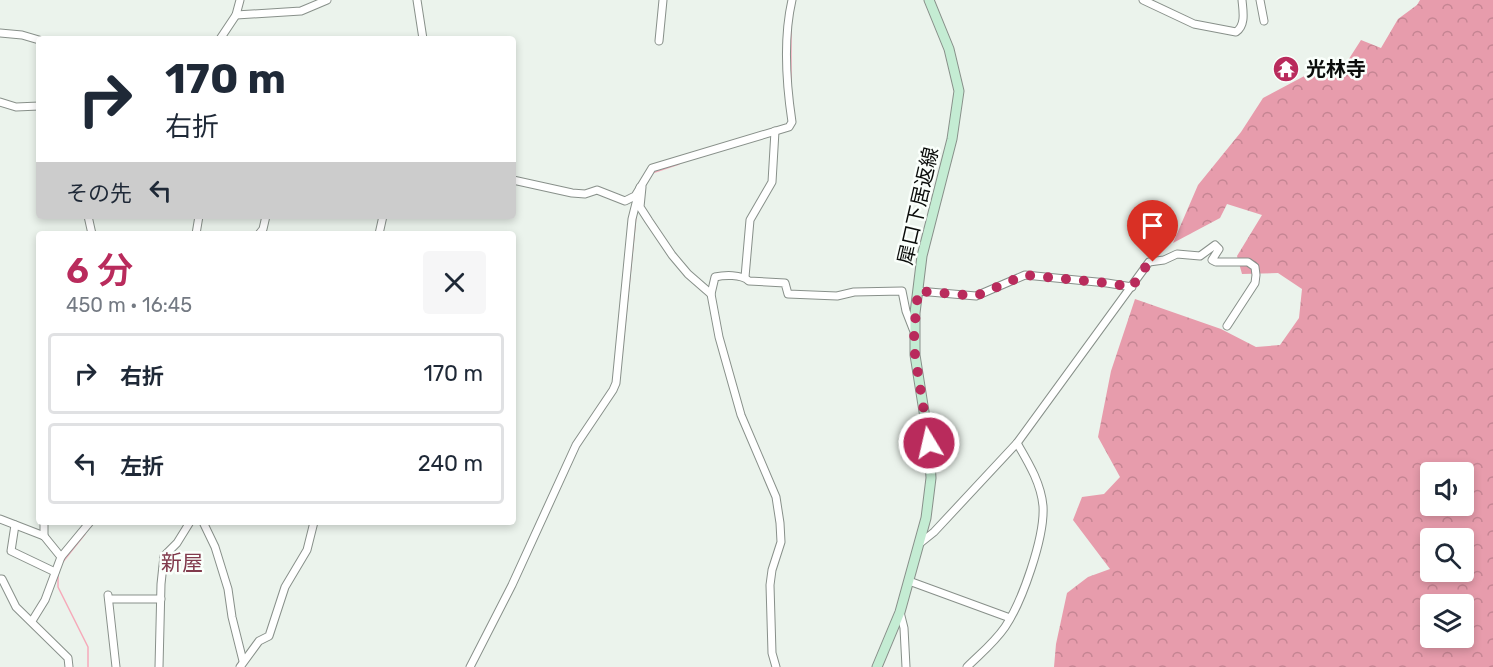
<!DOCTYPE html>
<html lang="ja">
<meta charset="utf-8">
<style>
:root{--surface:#fff;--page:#f6f6f7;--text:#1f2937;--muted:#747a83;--line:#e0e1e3;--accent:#b92b5c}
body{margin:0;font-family:Rubik,"Noto Sans JP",sans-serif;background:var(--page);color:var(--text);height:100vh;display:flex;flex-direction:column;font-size:22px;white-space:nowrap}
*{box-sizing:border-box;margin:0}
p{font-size:20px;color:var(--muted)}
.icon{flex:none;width:33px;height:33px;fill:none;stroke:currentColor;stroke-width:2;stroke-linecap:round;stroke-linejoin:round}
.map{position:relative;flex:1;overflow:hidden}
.panel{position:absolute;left:36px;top:231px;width:480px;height:294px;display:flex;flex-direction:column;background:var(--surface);border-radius:6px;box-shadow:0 3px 9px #0003}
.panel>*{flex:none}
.hud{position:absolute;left:36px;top:36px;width:480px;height:183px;border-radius:6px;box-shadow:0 3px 9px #0003;background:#fff;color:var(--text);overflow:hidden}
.buttons{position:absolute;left:1420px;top:462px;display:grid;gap:12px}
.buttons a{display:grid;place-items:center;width:54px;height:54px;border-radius:6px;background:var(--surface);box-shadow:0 3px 9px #0003;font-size:30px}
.pin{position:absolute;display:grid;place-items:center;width:51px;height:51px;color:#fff;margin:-62px -26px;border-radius:50% 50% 50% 0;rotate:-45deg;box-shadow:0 0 6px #0007}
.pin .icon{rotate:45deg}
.me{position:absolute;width:66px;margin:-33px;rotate:351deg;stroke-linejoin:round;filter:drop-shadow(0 0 4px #0008)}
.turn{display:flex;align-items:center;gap:21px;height:126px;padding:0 30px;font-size:27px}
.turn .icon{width:78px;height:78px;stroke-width:2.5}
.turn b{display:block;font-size:42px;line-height:51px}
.then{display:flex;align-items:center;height:57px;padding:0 30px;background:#0003;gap:12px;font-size:22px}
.round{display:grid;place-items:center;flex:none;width:63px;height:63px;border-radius:6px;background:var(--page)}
.overview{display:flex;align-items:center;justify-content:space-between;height:102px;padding:0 30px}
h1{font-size:36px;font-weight:600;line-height:45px;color:var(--accent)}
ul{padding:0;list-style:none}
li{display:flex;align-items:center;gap:18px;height:81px;margin:0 12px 9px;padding:0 18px;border:3px solid var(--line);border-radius:6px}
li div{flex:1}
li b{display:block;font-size:22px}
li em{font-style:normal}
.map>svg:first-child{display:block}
</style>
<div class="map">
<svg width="1493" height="667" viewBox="0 0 1493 667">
<defs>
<pattern id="forest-crowns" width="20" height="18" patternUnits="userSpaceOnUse" patternTransform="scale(1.5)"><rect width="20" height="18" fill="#e79cac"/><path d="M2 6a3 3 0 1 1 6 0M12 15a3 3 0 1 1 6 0" fill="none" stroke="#c58593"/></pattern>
</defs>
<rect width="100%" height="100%" fill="#ebf3ec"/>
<!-- forest -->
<path fill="url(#forest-crowns)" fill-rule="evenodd" d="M1420,0H1493V667H1054L1056,644L1067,593L1088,577L1110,569L1073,520L1082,497L1104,494L1120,477L1098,437L1111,371L1135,299L1221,329L1256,347L1280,345L1299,318L1302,289L1278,273L1242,274L1237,256L1262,215L1227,204L1220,218L1173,243L1198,185L1241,132L1263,98L1327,64L1345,65L1361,40L1381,48L1398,19L1417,5ZM1431,472H1464V506H1431ZM1431,538H1464V572H1431ZM1431,604H1464V638H1431Z"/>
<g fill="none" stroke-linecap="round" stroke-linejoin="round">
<!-- stream -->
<g stroke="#f6aaba" stroke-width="1.5">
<polyline points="791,28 791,83"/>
<polyline points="652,173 679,164"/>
<polyline points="622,355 636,216"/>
<polyline points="62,563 85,534"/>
<polyline points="58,576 58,587 88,647 88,667"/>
</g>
<defs>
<g id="minor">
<polyline points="417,0 423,39"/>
<path d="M1143,0L1194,24L1236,32C1246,25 1243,11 1242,0"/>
<polyline points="1260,0 1264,21"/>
<polyline points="236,15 301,11 327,0"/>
<polyline points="0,33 22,35 39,40"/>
<polyline points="220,39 236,15 240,0"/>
<polyline points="659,41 663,0"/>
<polyline points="0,102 16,107 39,106"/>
<path d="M513,180L572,193L585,194L597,190L625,201L635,196L652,168L789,127L792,122C786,82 783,39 792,0"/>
<polyline points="642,187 640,207 649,221 672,255 688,274 711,294"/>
<polyline points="88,216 92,234"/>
<polyline points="196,234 199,216"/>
<polyline points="259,234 263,229 266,216"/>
<polyline points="379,234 383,216"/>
<polyline points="745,277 750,220 772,182 775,131"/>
<polyline points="918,291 976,296 1025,275 1107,283 1132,287"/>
<polyline points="0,519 44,536 61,557"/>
<polyline points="203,522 215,547 228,589 232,617 243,661"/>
<polyline points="15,525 11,551 55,572"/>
<polyline points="44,536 44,522"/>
<polyline points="919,544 934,532 1017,443 1149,262 1164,260 1177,254 1200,256 1215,245 1219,249 1212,260 1216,262 1248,262 1255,267 1256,275 1255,283 1227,326"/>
<polyline points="0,579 2,579 16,607 68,658 69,667"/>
<polyline points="909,581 1010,618"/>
<polyline points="108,595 116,667"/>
<polyline points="109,599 161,599"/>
<polyline points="900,612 904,628 906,667"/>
<polyline points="32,621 45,600 61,557 90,522"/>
<polyline points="159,667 161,584 164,556 177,543 190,522"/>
<polyline points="240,667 259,641 269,636 285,587 307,550 314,522"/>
<polyline points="470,667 512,585 576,445 613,390 616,383 632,219 640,187"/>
<path d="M776,667L772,653L770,585L772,570L781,542L780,523L776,497L741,415L719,337L711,294L715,277C724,275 741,274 749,281L785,283L788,294L837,296L854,292L902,291L906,311L913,329"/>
<path d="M967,667C980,654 994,643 1005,627C1022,602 1045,537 1043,506C1041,483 1028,462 1017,443"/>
</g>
<polyline id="secondary" points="877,667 900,612 926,518 931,478 929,443 915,355 915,313 922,256 952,139 959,91 949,49 929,0"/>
</defs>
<!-- minor casing -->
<use href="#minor" stroke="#88908a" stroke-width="9"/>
<!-- secondary casing -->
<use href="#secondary" stroke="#88908a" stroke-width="11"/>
<!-- minor -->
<use href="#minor" stroke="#fff" stroke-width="7"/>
<!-- secondary -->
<use href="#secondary" stroke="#c4ecd3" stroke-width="9"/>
</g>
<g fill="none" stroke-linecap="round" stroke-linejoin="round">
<!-- route -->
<polyline stroke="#b92b5c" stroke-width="10" stroke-dasharray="0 18" points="929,443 915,355 914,332 918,291 976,296 1025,275 1107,283 1132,287 1149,262 1153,262"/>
</g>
<!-- icons -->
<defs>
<symbol id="temple-disc" viewBox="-11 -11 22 22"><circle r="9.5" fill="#b92b5c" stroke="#fafffb"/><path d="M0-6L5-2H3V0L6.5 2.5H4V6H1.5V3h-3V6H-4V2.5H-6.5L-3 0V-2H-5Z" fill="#fff"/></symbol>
</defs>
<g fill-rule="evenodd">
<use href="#temple-disc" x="1271" y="54" width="30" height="30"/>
</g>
<g text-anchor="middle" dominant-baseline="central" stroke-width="5" stroke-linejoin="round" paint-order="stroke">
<!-- poi labels -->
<g font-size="20" font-weight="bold" fill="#0a0c0a" stroke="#fafffb" text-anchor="start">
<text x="1306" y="69">光林寺</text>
</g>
<!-- street labels -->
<g font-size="20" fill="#0a0c0a" stroke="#fafffb">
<text transform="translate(918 206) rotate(-77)">犀口下居返線</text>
</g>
<!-- neighbourhood labels -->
<g font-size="21" fill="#813a4c" stroke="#fafffb">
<text x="182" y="562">新屋</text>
</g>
</g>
</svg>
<div class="buttons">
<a><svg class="icon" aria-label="sound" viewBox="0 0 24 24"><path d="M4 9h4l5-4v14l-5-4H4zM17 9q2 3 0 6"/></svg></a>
<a><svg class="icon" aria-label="search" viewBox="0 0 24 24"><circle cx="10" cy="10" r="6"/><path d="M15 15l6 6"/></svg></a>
<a><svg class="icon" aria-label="layers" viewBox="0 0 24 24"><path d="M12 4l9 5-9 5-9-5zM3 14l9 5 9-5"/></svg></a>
</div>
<div class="pin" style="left:1153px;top:262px;background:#d93025"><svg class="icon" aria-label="arrive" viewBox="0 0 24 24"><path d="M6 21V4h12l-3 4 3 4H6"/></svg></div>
<svg class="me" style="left:929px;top:443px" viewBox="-20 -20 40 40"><circle r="17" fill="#b92b5c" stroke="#fff" stroke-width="3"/><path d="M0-11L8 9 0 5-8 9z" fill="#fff"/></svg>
<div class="hud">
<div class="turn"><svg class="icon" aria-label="right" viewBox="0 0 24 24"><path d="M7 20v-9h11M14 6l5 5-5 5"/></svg><div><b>170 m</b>右折</div></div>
<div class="then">その先<svg class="icon" aria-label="left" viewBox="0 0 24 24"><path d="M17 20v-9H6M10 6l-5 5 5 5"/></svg></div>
</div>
<section class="panel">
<div class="overview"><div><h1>6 分</h1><p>450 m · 16:45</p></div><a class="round"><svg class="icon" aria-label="close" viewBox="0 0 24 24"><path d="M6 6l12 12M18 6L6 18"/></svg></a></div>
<ul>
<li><svg class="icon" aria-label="right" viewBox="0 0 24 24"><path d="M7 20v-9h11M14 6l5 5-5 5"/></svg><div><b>右折</b></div><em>170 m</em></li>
<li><svg class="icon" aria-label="left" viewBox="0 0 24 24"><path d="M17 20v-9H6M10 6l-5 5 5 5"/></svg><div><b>左折</b></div><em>240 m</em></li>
</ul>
</section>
</div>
